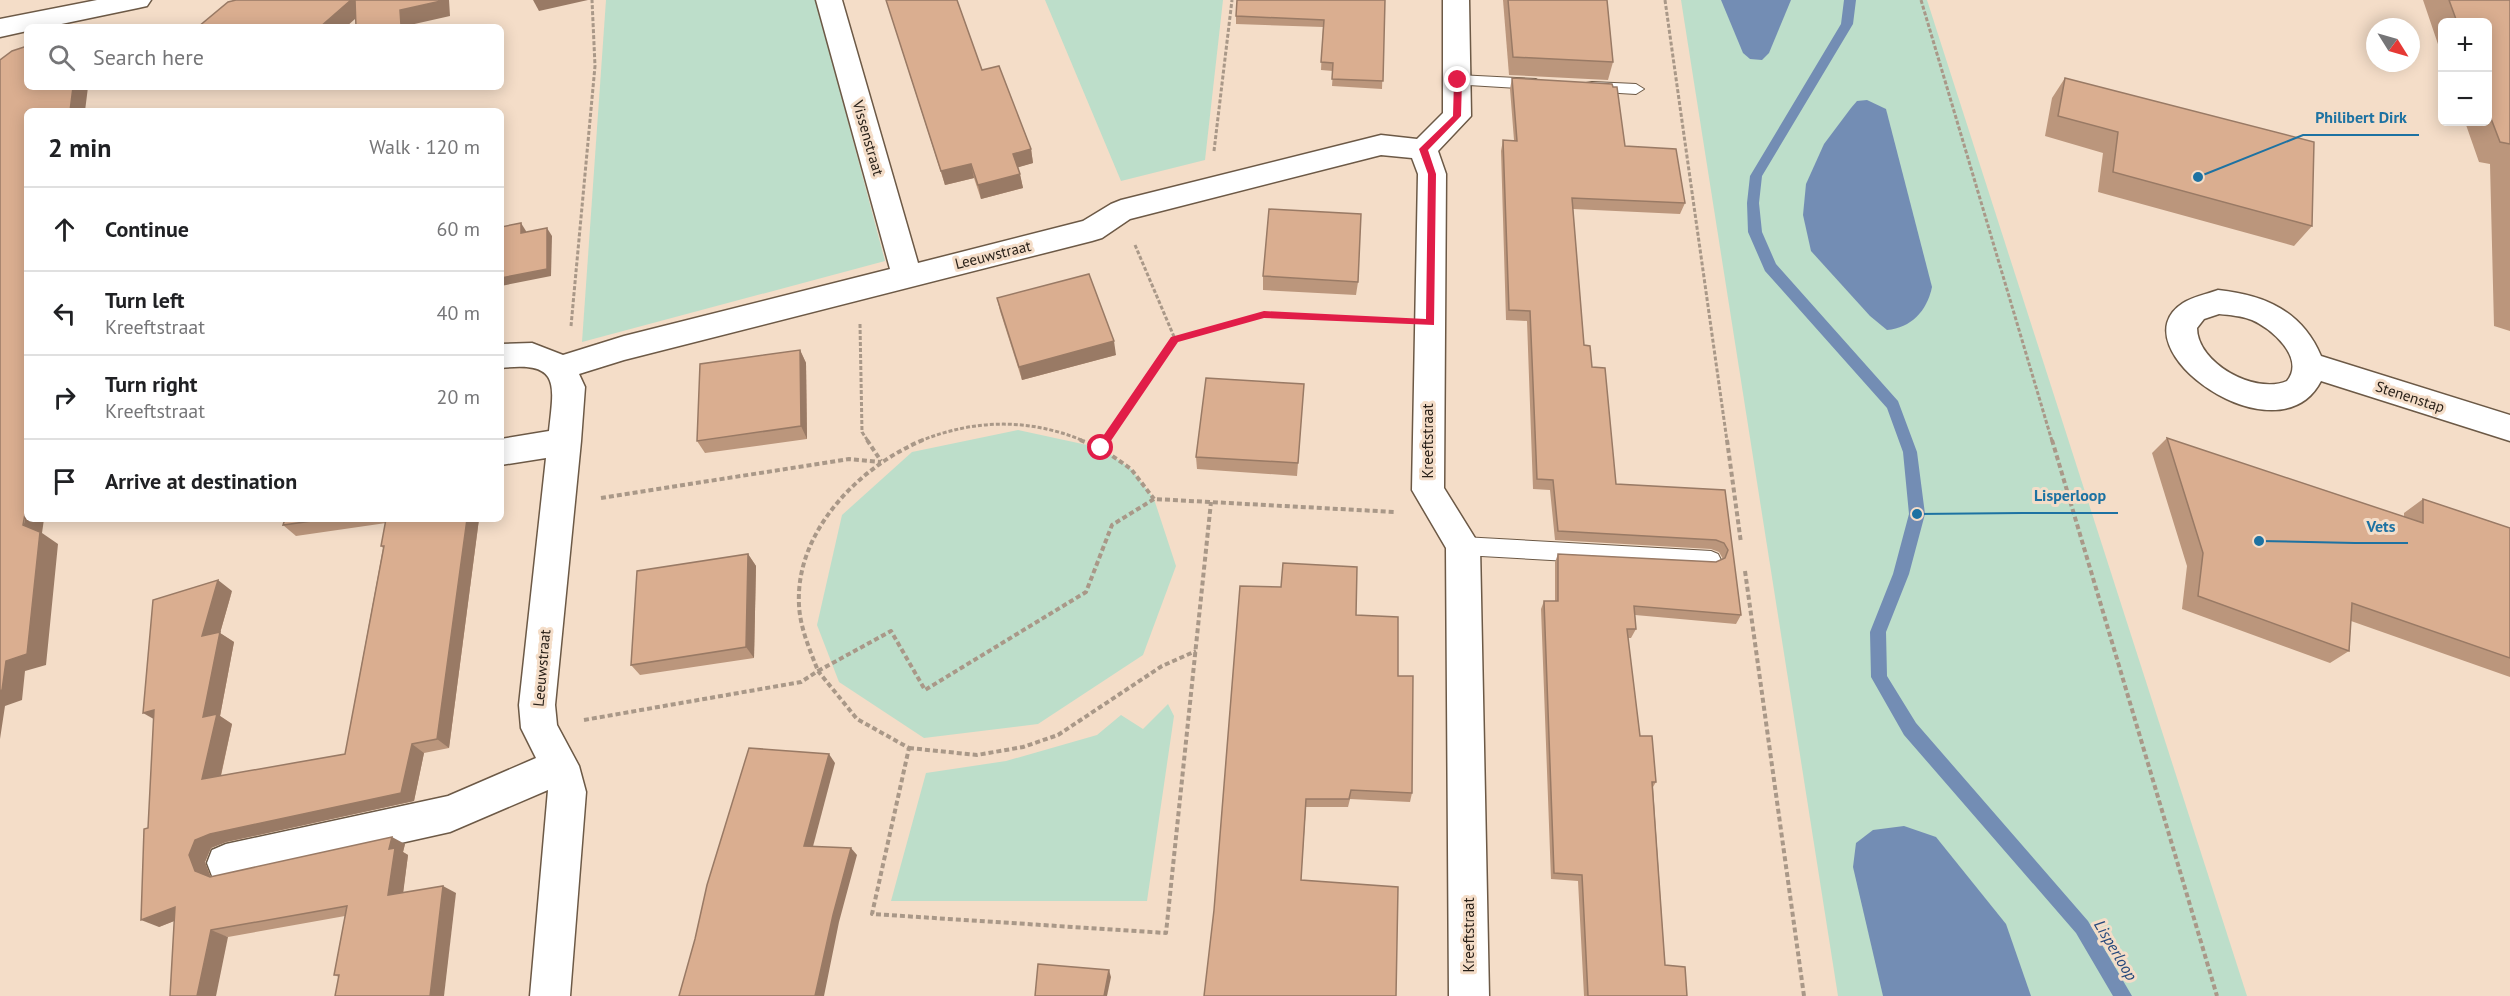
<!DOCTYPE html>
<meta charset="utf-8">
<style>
:root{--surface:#fff;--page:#f6f6f6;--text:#202124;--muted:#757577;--line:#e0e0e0}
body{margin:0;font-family:"PT Sans",sans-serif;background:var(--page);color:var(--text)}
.controls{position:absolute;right:18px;top:18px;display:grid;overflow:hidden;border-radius:9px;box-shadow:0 3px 15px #0003}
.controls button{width:54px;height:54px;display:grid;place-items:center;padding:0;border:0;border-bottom:2px solid var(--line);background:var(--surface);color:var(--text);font:30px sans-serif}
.compass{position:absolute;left:2366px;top:18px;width:54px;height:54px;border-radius:50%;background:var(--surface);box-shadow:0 3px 15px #0003;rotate:127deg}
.stop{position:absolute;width:18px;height:18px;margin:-14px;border:4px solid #e11d48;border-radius:50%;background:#fff}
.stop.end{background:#e11d48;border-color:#fff;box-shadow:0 2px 6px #0008}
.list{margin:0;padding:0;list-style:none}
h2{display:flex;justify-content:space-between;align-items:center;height:78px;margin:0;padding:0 24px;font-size:26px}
h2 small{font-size:20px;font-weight:400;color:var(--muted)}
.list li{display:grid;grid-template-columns:39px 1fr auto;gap:18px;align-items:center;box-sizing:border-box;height:84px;padding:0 24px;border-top:2px solid var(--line)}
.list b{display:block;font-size:22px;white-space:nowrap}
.list p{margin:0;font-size:20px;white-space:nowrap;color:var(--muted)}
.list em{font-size:20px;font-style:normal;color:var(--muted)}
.icon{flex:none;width:33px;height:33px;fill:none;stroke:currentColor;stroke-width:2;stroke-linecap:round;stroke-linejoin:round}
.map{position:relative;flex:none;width:2510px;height:996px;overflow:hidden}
.search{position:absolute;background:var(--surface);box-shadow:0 3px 15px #0003;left:24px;top:24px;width:480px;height:66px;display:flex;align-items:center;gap:15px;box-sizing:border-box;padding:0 21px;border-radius:9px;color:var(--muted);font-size:22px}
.panel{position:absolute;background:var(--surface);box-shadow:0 3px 15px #0003;left:24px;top:108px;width:480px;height:414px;border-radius:9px}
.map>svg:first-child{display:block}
</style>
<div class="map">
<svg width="2510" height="996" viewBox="0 0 2510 996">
<rect width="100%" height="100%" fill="#f4ddc8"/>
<g fill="#bddeca">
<path d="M 606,0 L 816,0 L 885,261 L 582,342 Z"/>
<path d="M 1045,0 L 1223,0 L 1205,160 L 1121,181 Z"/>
<path d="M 1681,0 L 1927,0 L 2247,996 L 1838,996 Z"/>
<path d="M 1018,430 L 1101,448 L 1131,469 L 1154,499 L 1176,566 L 1143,655 L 1038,724 L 924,738 L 839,682 L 817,625 L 842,515 L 912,452 Z"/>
<path d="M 1168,704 L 1174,716 L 1147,901 L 891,901 L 926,773 L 1006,761 L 1097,735 L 1121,715 L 1143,729 Z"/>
</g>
<g fill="#738db4">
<path d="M 1721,0 L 1791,0 L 1769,53 L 1762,60 L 1750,59 L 1743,53 Z"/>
<path d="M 1867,100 L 1886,109 L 1932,287 C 1927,311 1911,328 1887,330 L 1870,316 L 1811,251 L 1803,215 L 1806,184 L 1824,144 L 1851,108 L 1857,101 Z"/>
<path d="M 1904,826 L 1936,837 L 2006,924 L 2031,996 L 1883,996 L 1853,867 L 1856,843 L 1873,830 Z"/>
</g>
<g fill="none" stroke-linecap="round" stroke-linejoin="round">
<path fill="#738db4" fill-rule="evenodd" d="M 1844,0 L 1856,0 L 1853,24 L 1762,176 L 1759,203 L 1762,232 L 1776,264 L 1898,401 L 1917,452 L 1925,514 L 1909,574 L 1886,632 L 1887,676 L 1916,723 L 2088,921 L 2132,996 L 2113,996 L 2076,933 L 1904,735 L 1871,677 L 1870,632 L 1893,574 L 1909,514 L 1903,452 L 1887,408 L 1765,271 L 1748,232 L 1747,203 L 1750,176 L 1841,24 Z"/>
<defs>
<g id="service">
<path d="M 1458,75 L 1536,79 L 1544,84 L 1536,89 L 1452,84 L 1450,80 L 1452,76 Z"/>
<path d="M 1592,82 L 1636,84 L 1644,89 L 1636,94 L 1586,91 L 1584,87 L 1586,83 Z"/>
<path d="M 1463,537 L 1711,551 L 1718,554 L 1721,560 L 1718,566 L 1711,569 L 1463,555 L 1456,552 L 1453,546 L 1456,540 Z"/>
</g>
<g id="minor">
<path d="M 97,0 L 151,0 L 147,6 L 138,8 L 47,27 L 27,27 L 27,31 L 0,37 L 0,19 Z"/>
<path d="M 816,0 L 842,0 L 918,263 L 1083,221 L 1111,204 L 1121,200 L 1381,135 L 1417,139 L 1443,113 L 1443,0 L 1469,0 L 1471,116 L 1438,151 L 1446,174 L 1444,488 L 1480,546 L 1489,996 L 1449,996 L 1446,548 L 1412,490 L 1418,174 L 1412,158 L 1381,155 L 1130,219 L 1102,238 L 1092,241 L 624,360 L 579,374 L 585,387 L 581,441 L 555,705 L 557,725 L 579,766 L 586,792 L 570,996 L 530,996 L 548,790 L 450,832 L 226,882 L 212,876 L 207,863 L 212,850 L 226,844 L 448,796 L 536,758 L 521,728 L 519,705 L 546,458 L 501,465 L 501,439 L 549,431 C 554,384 561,361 501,368 L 501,344 L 532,343 L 563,355 L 624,336 L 890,269 Z"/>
<path d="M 2218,290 C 2265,295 2302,311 2321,356 L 2510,415 L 2510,441 L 2321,381 C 2278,464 2114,347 2183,303 C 2192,297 2207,294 2218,290 ZM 2219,314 C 2230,315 2242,316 2252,320 C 2271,328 2306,358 2287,381 C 2255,395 2197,363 2197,328 L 2204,319 Z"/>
</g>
</defs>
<use href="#service" stroke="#6c5946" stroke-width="2"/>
<use href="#minor" stroke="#6c5946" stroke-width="3"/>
<g stroke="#a99888" stroke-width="3" stroke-dasharray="4 2" stroke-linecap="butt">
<path d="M 1665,0 L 1727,441"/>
<path d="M 1921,0 L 2052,441"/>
<path d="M 1214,151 L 1232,0"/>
<path d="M 1135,245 L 1175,339"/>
<path d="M 860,324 L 862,432 L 868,441"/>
<path d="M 571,326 L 595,66 L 592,0"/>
<path d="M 920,441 C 975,419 1029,418 1084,441"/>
<path d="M 1106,441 L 1175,339 L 1264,315 L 1390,321"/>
</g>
<g stroke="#a99888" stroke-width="4" stroke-dasharray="5 3" stroke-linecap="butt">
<path d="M 867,440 L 881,461"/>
<path d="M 923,440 C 860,466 795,531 799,605 C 800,628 810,650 818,671 L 891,631 L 925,690 L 1086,592 L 1112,525 L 1154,499 L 1395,512"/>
<path d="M 1080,440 L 1101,448"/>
<path d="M 1107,440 L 1101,448 L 1131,469 L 1154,499"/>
<path d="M 1727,440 L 1741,543"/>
<path d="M 2052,440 L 2217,996"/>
<path d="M 601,498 L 849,459 L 881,462"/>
<path d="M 1745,571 L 1804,996"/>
<path d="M 584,720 L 801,682 L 818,671 L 857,719 L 909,748 L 872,914 L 1166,933 L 1211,502"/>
<path d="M 909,748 L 977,755 L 1023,747 L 1058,735 L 1162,666 L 1196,651"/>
</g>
<use href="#service" fill="#fff" fill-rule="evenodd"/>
<use href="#minor" fill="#fff" fill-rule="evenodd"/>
</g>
<g fill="#bb967c">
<path d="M 886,0 L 957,0 L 982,70 L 1031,149 L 1033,163 L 1018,167 L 1023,188 L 981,199 L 974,178 L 945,185 Z"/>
<path d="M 1385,0 L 1382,89 L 1332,86 L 1333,71 L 1321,70 L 1323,27 L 1236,24 L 1236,16 Z"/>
<path d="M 1503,0 L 1607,0 L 1613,62 L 1608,80 L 1509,75 Z"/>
<path d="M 2423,0 L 2510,0 L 2510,331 L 2494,326 L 2490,164 L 2479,162 L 2465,122 L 2487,122 L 2487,22 L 2442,22 L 2442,56 Z"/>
<path d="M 1512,78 L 1625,146 L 1685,203 L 1680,214 L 1573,209 L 1584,345 L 1592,367 L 1616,484 L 1725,490 L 1741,615 L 1736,624 L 1635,615 L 1636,629 L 1631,638 L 1628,638 L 1640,736 L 1656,782 L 1653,787 L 1665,965 L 1687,996 L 1584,996 L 1578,881 L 1551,879 L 1541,609 L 1544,601 L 1555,601 L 1555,562 L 1558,554 L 1716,562 L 1723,559 L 1719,552 L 1711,549 L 1555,540 L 1550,490 L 1533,489 L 1527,321 L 1506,320 L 1501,151 L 1503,140 L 1514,140 L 1510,89 Z"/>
<path d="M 2065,78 L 2312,226 L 2294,246 L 2098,192 L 2103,153 L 2045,136 L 2052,98 Z"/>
<path d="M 1263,276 L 1358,282 L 1356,295 L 1263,290 Z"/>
<path d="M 997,298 L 1116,355 L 1022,380 L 1000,311 Z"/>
<path d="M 800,350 L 806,363 L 807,439 L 705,453 L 697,441 Z"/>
<path d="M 1304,384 L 1297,476 L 1197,469 L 1196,457 Z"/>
<path d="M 2167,438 L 2404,517 L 2404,513 L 2423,499 L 2510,528 L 2510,677 L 2351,621 L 2349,651 L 2330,663 L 2182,609 L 2187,566 L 2152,453 Z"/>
<path d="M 285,519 L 479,519 L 449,748 L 424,753 L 414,801 L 226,842 L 211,848 L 205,862 L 211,877 L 405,844 L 403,852 L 408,855 L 403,892 L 456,893 L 339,977 L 334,975 L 345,916 L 228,937 L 174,921 L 159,927 L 148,828 L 232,591 L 220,633 L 234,642 L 220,716 L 232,724 L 221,776 L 345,754 L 383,548 L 381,546 L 386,523 L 296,536 L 283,525 Z"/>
<path d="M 748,554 L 756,566 L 754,658 L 640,675 L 631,665 Z"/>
<path d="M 1356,615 L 1398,676 L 1412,793 L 1410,802 L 1350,799 L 1348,807 L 1306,807 L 1301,880 L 1204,996 Z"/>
</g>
<g fill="#997a65">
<path d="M 351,0 L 357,0 L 364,11 L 346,27 L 320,27 Z"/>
<path d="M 441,0 L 449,0 L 450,16 L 410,25 L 410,27 L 390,27 L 400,10 Z"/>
<path d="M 533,0 L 588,0 L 539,11 Z"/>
<path d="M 73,87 L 88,87 L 85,111 L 70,111 Z"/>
<path d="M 1031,149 L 1033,163 L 1016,168 L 1013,154 Z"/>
<path d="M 971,164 L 974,178 L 945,185 L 941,171 Z"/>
<path d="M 1020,174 L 1023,188 L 981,199 L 978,185 Z"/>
<path d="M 521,223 L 526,231 L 526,240 L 521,233 Z"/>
<path d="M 547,228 L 552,236 L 551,276 L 501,286 L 501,278 Z"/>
<path d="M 1114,341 L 1116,355 L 1022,380 L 1019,367 Z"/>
<path d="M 800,350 L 806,363 L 807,439 L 801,426 Z"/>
<path d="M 27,503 L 27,519 L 44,519 L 42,533 L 58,544 L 46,665 L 25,671 L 22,700 L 5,706 L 0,739 L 0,691 Z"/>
<path d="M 467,519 L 479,519 L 449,748 L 437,739 Z"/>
<path d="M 748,554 L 756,566 L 754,658 L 746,647 Z"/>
<path d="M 218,580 L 232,591 L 220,633 L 234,642 L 220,716 L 232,724 L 218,788 L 202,779 L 202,636 Z"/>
<path d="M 154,710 L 159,722 L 143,713 Z"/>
<path d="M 412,744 L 424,753 L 414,801 L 226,842 L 211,848 L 205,862 L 211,878 L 195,871 L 189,855 L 195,840 Z"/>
<path d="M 829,754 L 835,763 L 811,854 L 804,846 Z"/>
<path d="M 392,837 L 405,844 L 403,852 L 408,855 L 402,902 L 388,895 L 389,849 Z"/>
<path d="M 851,848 L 857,855 L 839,922 L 824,996 L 815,996 L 833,915 Z"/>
<path d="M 443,886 L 456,893 L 444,996 L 430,996 Z"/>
<path d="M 175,907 L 192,914 L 159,927 L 141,920 Z"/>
<path d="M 211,930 L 228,937 L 216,996 L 197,996 Z"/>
<path d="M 1109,970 L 1111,977 L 1107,996 L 1104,996 Z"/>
</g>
<g fill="#daae90" stroke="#997a65" stroke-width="1.5">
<path d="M 236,0 L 351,0 L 320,27 L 198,27 L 228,2 Z"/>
<path d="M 355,0 L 441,0 L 441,1 L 400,10 L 401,25 L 390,27 L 356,27 Z"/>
<path d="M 886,0 L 957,0 L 982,70 L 999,66 L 1031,149 L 1013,154 L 1020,174 L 978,185 L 971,164 L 941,171 Z"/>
<path d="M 1237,0 L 1385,0 L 1383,81 L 1332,79 L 1333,63 L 1321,62 L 1324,20 L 1236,16 Z"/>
<path d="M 1508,0 L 1607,0 L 1613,62 L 1513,57 Z"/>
<path d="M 2449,0 L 2510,0 L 2510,144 L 2500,142 L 2487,108 L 2487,22 L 2457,22 Z"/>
<path d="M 27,46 L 27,87 L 73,87 L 70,111 L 27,111 L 27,503 L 23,525 L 40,532 L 27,654 L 6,661 L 2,690 L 0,691 L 0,60 L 12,51 Z"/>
<path d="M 1512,78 L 1612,84 L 1613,87 L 1617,87 L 1625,146 L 1676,149 L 1685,203 L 1572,198 L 1584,345 L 1590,346 L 1592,367 L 1605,368 L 1616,484 L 1725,490 L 1741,615 L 1634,606 L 1636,629 L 1627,629 L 1640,736 L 1652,736 L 1656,782 L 1652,782 L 1665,965 L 1685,967 L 1687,996 L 1588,996 L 1582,875 L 1554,873 L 1544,601 L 1558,601 L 1558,554 L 1716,562 L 1725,558 L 1728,550 L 1724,543 L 1716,540 L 1558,531 L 1553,480 L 1537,479 L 1530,311 L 1509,310 L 1503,140 L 1517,141 Z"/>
<path d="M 2065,78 L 2314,142 L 2312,226 L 2113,172 L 2118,132 L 2058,116 Z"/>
<path d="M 1269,209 L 1361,214 L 1358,282 L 1263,276 Z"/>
<path d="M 521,223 L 521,233 L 547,228 L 547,269 L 501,278 L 501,227 Z"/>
<path d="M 1089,274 L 1114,341 L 1019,367 L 997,298 Z"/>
<path d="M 800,350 L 801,426 L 697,441 L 700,364 Z"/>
<path d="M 1206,378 L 1304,384 L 1298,463 L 1196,457 Z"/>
<path d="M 2167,438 L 2423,523 L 2423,499 L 2510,528 L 2510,658 L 2352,603 L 2349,651 L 2198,596 L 2203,553 Z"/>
<path d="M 285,519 L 326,519 L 283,525 Z"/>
<path d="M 386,519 L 467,519 L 437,739 L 412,744 L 401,793 L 210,834 L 195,840 L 189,855 L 195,871 L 210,877 L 392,837 L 389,849 L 395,848 L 388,895 L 443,886 L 430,996 L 335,996 L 339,975 L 334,975 L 347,906 L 211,930 L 197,996 L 170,996 L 175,907 L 141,920 L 144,829 L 148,828 L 154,710 L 143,713 L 153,600 L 218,580 L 202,636 L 220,632 L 203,717 L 217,714 L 202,779 L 345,754 L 384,546 L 381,546 Z"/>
<path d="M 748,554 L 746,647 L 631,665 L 637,571 Z"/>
<path d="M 1283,563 L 1357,567 L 1356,615 L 1398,617 L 1398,676 L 1413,676 L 1412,793 L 1351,790 L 1349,799 L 1306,799 L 1301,880 L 1398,887 L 1396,996 L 1204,996 L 1214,910 L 1240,586 L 1281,587 Z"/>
<path d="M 749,748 L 829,754 L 804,846 L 851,848 L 833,915 L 815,996 L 679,996 L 695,939 L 707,885 Z"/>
<path d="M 1038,964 L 1109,970 L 1104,996 L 1035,996 Z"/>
</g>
<path fill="#e11d48" d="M 1458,77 L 1462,80 L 1461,116 L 1428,150 L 1436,174 L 1434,325 L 1264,318 L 1178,342 L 1104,451 L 1097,451 L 1097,445 L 1171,337 L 1264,311 L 1426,319 L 1428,174 L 1419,149 L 1453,116 L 1454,80 Z"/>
<g text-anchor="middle" stroke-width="6" stroke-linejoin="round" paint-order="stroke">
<g font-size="15" fill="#292119" stroke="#f4ddc8">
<text transform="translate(868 138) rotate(74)" y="5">Vissenstraat</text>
<text transform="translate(993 255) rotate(-14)" y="5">Leeuwstraat</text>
<text transform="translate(2410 397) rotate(18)" y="5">Stenenstap</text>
<text transform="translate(1428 441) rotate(-90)" y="5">Kreeftstraat</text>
<text transform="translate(542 668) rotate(-85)" y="5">Leeuwstraat</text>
<text transform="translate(1469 935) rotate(-90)" y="5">Kreeftstraat</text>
</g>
<g font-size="16" font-style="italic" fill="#25487b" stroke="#f4ddc8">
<text transform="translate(2116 950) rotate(59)" y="6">Lisperloop</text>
</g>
</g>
<path fill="none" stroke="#1d72a2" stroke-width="2" d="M2198 177L2303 135H2419M1917 514L2022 513H2118M2259 541L2355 543H2408"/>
<g fill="#1d72a2" stroke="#f4ddc8" stroke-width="2">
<circle cx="2198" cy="177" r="6"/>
<circle cx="1917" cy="514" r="6"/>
<circle cx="2259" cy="541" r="6"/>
</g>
<g font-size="16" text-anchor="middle" font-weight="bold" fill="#1d72a2" stroke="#f4ddc8" stroke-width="6" stroke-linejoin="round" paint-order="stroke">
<text x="2361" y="123">Philibert Dirk</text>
<text x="2070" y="501">Lisperloop</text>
<text x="2381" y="532">Vets</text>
</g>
</svg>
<div class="controls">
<button>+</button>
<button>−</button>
</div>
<svg class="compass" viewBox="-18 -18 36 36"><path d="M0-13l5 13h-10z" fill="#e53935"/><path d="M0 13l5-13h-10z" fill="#757577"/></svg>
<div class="stop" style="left:1101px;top:448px"></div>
<div class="stop end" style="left:1458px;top:80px"></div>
<div class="search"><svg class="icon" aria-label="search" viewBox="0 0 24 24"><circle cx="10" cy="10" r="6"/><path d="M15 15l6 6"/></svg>Search here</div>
<section class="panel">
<h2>2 min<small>Walk · 120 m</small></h2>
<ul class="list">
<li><svg class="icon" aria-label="ahead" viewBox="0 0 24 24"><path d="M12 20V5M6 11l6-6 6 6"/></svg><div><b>Continue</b></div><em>60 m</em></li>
<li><svg class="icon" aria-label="left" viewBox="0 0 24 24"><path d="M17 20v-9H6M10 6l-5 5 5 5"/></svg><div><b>Turn left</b><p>Kreeftstraat</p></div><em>40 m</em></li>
<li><svg class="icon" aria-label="right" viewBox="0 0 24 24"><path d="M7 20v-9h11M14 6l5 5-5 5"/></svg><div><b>Turn right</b><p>Kreeftstraat</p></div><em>20 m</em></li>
<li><svg class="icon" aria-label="arrive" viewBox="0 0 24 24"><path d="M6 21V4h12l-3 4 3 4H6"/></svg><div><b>Arrive at destination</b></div></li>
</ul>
</section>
</div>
